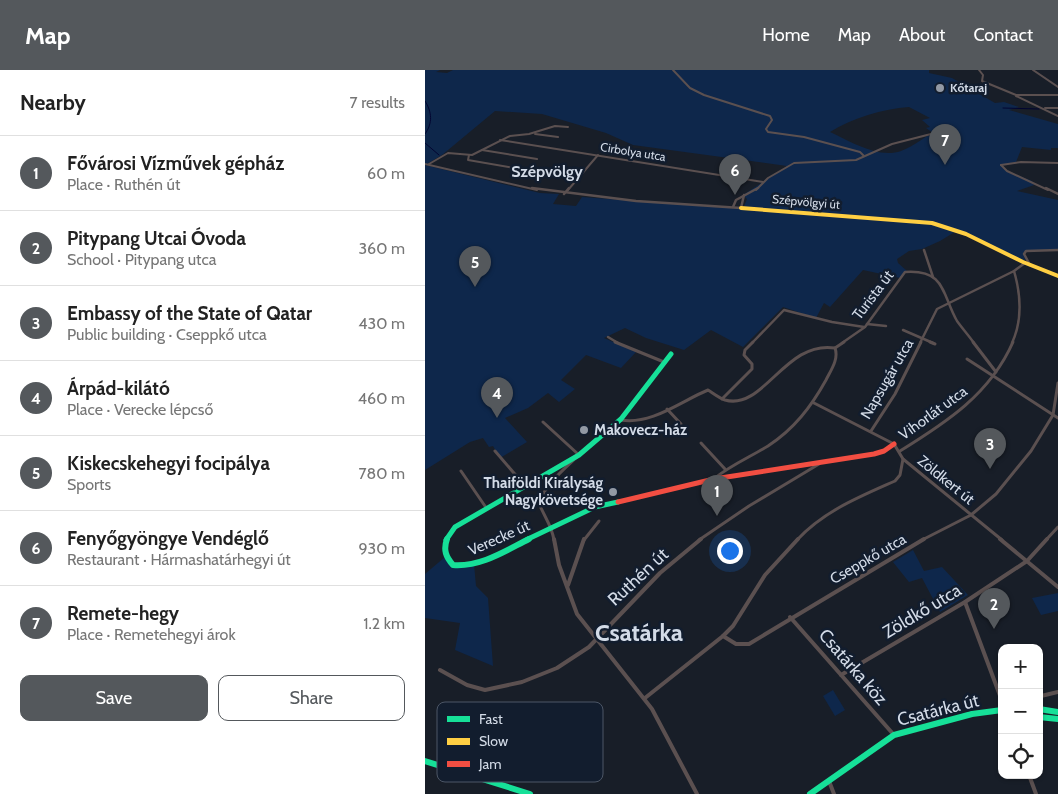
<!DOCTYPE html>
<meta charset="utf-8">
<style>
:root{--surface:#fff;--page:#f6f6f6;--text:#222;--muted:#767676;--line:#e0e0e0;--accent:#54585c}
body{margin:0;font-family:Cabin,sans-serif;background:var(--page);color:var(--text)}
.controls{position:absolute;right:15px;bottom:15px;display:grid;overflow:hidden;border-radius:10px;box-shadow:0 1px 4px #0004}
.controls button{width:45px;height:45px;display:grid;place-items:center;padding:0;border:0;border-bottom:1px solid var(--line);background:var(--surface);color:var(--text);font:25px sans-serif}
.you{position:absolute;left:304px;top:480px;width:18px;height:18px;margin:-12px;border:4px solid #fff;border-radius:50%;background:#1a73e8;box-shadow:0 0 0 8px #1a73e833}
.badge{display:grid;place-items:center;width:32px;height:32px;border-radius:50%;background:var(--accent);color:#fff;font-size:16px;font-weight:700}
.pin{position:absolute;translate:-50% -41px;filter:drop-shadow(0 1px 2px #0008)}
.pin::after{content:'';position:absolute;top:26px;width:18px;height:15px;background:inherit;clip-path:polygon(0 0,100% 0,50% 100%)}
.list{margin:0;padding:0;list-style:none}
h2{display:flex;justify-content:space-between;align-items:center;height:65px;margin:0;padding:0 20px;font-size:21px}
h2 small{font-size:16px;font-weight:400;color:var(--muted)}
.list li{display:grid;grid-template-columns:32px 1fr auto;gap:15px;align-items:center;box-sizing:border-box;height:75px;padding:0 20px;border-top:1px solid var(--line)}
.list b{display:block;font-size:19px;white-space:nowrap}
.list p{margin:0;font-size:16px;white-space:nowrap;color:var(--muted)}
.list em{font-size:16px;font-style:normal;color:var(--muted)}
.actions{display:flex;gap:10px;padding:15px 20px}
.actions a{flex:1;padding:11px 0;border:1px solid var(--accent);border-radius:10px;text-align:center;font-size:18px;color:var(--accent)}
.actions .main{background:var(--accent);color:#fff}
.icon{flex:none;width:28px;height:28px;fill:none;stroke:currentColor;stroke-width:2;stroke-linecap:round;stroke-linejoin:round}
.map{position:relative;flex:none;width:633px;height:724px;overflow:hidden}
header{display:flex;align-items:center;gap:30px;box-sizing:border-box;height:70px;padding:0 25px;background:var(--accent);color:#fff}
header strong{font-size:24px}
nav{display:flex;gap:28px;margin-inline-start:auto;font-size:18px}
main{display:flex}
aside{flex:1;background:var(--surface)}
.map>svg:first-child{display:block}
</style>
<header>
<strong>Map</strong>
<nav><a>Home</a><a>Map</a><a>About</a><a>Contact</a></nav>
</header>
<main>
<aside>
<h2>Nearby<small>7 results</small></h2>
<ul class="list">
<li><span class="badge">1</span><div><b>Fővárosi Vízművek gépház</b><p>Place · Ruthén út</p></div><em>60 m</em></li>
<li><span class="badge">2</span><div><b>Pitypang Utcai Óvoda</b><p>School · Pitypang utca</p></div><em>360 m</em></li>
<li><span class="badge">3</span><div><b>Embassy of the State of Qatar</b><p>Public building · Cseppkő utca</p></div><em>430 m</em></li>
<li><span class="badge">4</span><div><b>Árpád-kilátó</b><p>Place · Verecke lépcső</p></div><em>460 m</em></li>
<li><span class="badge">5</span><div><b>Kiskecskehegyi focipálya</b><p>Sports</p></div><em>780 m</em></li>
<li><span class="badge">6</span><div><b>Fenyőgyöngye Vendéglő</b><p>Restaurant · Hármashatárhegyi út</p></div><em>930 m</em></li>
<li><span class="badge">7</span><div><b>Remete-hegy</b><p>Place · Remetehegyi árok</p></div><em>1.2 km</em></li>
</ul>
<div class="actions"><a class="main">Save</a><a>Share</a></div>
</aside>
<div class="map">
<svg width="633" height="724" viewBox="0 0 633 724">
<rect width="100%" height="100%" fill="#181e28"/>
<g fill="#0e274b" fill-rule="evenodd">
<path d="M 0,0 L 15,0 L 11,2 L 22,3 L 28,0 L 504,0 L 504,3 L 527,8 L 570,33 L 579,32 L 594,37 L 584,40 L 633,54 L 633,78 L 626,78 L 626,80 L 597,77 L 591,92 L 576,95 L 582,101 L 607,111 L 609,115 L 592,121 L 633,130 L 633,180 L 602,181 L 598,183 L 601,193 L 533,160 L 515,171 L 497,179 L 484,181 L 472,189 L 473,193 L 482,201 L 475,208 L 438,200 L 405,237 L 399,233 L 391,248 L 358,237 L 318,277 L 286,260 L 259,280 L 221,268 L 200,258 L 179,268 L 211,282 L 196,298 L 161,285 L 136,310 L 150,319 L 134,332 L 123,323 L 103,338 L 80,348 L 102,372 L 75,388 L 68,376 L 64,377 L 58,368 L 45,372 L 0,400 ZM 484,37 L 505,48 L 497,50 L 505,57 L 501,58 L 508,63 C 499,67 489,76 476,81 C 453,89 425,71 405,62 C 427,48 458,39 484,37 ZM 70,41 L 117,44 L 181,63 L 208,75 L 362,96 L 318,125 L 322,129 L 318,139 L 157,127 L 151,136 L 128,134 L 134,124 L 115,123 L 0,95 L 17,85 Z"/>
<path d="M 488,480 L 499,501 L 517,497 L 543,525 L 515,542 L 497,508 L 484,512 L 468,492 Z"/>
<path d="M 20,487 L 26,494 L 49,494 L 51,516 L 63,528 L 68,596 L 30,580 L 35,553 L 0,548 L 0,504 Z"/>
<path d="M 633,523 L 633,541 L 616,545 L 607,528 Z"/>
<path d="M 408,620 L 420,640 L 410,646 L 398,626 Z"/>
</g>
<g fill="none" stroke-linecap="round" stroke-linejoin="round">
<g stroke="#020531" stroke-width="1">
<path d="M 0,31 C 7,42 8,53 0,64"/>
<path d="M 578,38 L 614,39"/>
<path d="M 0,73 L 14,85"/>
</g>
<g stroke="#5b5050" stroke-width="2">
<path d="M 248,0 L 265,18 L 279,25 L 345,46 L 347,50 L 341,59 L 343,62 L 379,67 L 435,82 L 439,86"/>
<path d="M 554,0 L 558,5 L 557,11 L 591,25 L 633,25"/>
<path d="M 608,0 L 633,17"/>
<path d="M 591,26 L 633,46"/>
<path d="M 620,38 L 633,38"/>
<path d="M 110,64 L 133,67"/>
<path d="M 75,70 L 338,112"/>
<path d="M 57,80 L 112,89"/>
<path d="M 44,85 L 43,90 L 101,100"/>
<path d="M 0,94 L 112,120"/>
<path d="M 4,94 L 23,83 L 47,85 L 85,66 L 104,64 L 130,56 L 143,57"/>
<path d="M 576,95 L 582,101 L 623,120"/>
<path d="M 576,95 L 596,92 L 633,93"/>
<path d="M 143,120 L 173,85"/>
<path d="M 331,120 L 343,108 L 369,93 L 431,90 L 467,74 L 506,64"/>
</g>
<g stroke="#5b5050" stroke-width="2.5">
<path d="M 107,118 L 211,131 L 316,138 L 319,125"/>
<path d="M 621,118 L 633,124"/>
<path d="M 139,124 L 144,118"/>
<path d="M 308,137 L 311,130 L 333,118"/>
<path d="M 499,180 L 508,207"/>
<path d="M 605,195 L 599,184 L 601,181 L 633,180"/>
<path d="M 442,254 L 461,256"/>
<path d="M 478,260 L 508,273"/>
<path d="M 183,267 L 193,273"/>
<path d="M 327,273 L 359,240 L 407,252 L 439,257"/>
<path d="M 417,273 L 440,257 L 480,202 C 521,199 517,225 532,251 C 537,258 544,266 549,273"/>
<path d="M 495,273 L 512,239 L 589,201"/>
<path d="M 587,273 C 598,249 596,225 589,201 L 600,193"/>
</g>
<g stroke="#5b5050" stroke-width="3">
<path d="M 190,272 L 239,292"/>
<path d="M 505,272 L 510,274"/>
<path d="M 548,272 L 571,302"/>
<path d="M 410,278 L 419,272"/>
<path d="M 542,289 L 633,348"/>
<path d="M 297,329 L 327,299 L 327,294 L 319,285 L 320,280 L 328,272"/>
<path d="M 389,333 L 469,374 L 478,389 L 577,470"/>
<path d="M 242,339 L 256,354"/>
<path d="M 196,350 C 227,355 256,331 283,320 C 288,323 294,328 300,330 C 339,341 360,270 410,278 C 414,289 406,300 401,310 C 386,337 369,359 343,376 C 325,387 306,395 290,408"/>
<path d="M 118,352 L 154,385 C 144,395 110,422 116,438 C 121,449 127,457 129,470"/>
<path d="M 446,361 L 470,324 L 496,272"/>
<path d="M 276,373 L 300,399"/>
<path d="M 70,381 L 100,416"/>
<path d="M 475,381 C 522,352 565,324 588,272"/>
<path d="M 36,401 L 62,439"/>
<path d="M 159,470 L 174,451"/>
<path d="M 274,470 L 324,436 L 394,394"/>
<path d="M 372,470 C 399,441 434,427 470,411 L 475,405 L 478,389"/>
<path d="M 497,470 L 546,445 L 571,424 L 606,381 L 628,345 L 633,313"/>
<path d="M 621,470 L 633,457"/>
</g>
<g stroke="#5b5050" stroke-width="4">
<path d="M 129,469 L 134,495 L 152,544 L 227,639 L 272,724"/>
<path d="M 575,469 L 633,517"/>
<path d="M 143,515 L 159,469"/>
<path d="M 540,532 L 577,631"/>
<path d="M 365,547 L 469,665"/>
<path d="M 298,566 L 308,556 L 340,505 L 373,469"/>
<path d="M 15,600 L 42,615 L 60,620 L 97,612 L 132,598 L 164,577 L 235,503 L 276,469"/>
<path d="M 416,605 L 540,532 L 602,491 L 622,469"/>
<path d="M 616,626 L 633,622"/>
<path d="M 220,628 L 298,566 L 311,574 L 324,574 L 499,469"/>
<path d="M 604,705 L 611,724"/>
<path d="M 404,711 L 409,724"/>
</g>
<g stroke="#16e098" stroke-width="5">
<path d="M 21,470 L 30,457 L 154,385 L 196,349 L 246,284"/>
<path d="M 101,470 L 170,437 L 193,432"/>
</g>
<g stroke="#16e098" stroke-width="6">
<path d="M 22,469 C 18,480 21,487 28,495 C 56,497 80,481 104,469"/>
<path d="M 614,639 L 633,642"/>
<path d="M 614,647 L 633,649"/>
<path d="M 0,691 L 105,724"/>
<path d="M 385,724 L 469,665 L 547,644 L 577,640"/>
</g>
<path stroke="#ffcf43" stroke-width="4" d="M 316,138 L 507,153 L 541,164 L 598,192 L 633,206"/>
<path stroke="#f24e42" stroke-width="5" d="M 193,432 L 289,409 L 449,384 L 459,381 L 469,374"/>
</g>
<g fill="#9299a4" stroke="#121d2e" stroke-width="2">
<circle cx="515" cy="18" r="5"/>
<circle cx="159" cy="360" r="5"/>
<circle cx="188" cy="422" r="5"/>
</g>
<g text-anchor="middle" stroke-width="5" stroke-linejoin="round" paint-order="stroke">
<g font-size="12" font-weight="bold" fill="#d3dbe7" stroke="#121d2e" text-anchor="start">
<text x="525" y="22">Kőtaraj</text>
</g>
<g font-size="12" fill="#d3dbe7" stroke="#121d2e">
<text transform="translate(208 82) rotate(9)" y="4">Cirbolya utca</text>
<text transform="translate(381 132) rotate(5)" y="4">Szépvölgyi út</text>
</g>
<g font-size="15" fill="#d3dbe7" stroke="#121d2e">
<text transform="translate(448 225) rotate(-53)" y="5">Turista út</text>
<text transform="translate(462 309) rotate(-60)" y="5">Napsugár utca</text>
<text transform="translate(508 343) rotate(-36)" y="5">Vihorlát utca</text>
<text transform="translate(521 410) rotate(39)" y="5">Zöldkert út</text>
<text transform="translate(74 468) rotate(-24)" y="5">Verecke út</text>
<text transform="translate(443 489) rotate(-30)" y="5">Cseppkő utca</text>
</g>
<g font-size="15" font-weight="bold" fill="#d3dbe7" stroke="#121d2e" text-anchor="start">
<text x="169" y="365">Makovecz-ház</text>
<text x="178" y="418" text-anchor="end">Thaiföldi Királyság<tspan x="178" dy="17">Nagykövetsége</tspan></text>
</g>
<g font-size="16" font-weight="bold" fill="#d3dbe7" stroke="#121d2e">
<text x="122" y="107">Szépvölgy</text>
</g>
<g font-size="18" fill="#d3dbe7" stroke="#121d2e">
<text transform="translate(213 507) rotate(-43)" y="6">Ruthén út</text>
<text transform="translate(497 541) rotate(-31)" y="6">Zöldkő utca</text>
<text transform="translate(428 597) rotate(49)" y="6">Csatárka köz</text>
<text transform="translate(513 640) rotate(-14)" y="6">Csatárka út</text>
</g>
<g font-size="24" font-weight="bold" fill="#d3dbe7" stroke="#121d2e">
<text x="214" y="571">Csatárka</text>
</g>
</g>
<rect x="12" y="632" width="166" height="80" rx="8" fill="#121d2e" stroke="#4c5666" stroke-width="1"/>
<rect x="22" y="646" width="23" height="6" fill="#16e098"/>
<rect x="22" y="668" width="23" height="7" fill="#ffcf43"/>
<rect x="22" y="691" width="23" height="6" fill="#f24e42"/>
<g font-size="14" fill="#d3dbe7">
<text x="54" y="654">Fast</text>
<text x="54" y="676">Slow</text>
<text x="54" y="699">Jam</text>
</g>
</svg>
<div class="controls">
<button>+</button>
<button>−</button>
<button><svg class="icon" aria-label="locate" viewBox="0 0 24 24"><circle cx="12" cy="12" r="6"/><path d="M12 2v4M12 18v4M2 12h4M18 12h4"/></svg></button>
</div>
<div class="you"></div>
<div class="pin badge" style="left:292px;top:446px">1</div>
<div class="pin badge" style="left:569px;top:559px">2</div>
<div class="pin badge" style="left:565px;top:399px">3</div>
<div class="pin badge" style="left:72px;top:348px">4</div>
<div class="pin badge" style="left:50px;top:217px">5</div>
<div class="pin badge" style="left:310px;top:125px">6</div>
<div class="pin badge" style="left:520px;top:95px">7</div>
</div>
</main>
